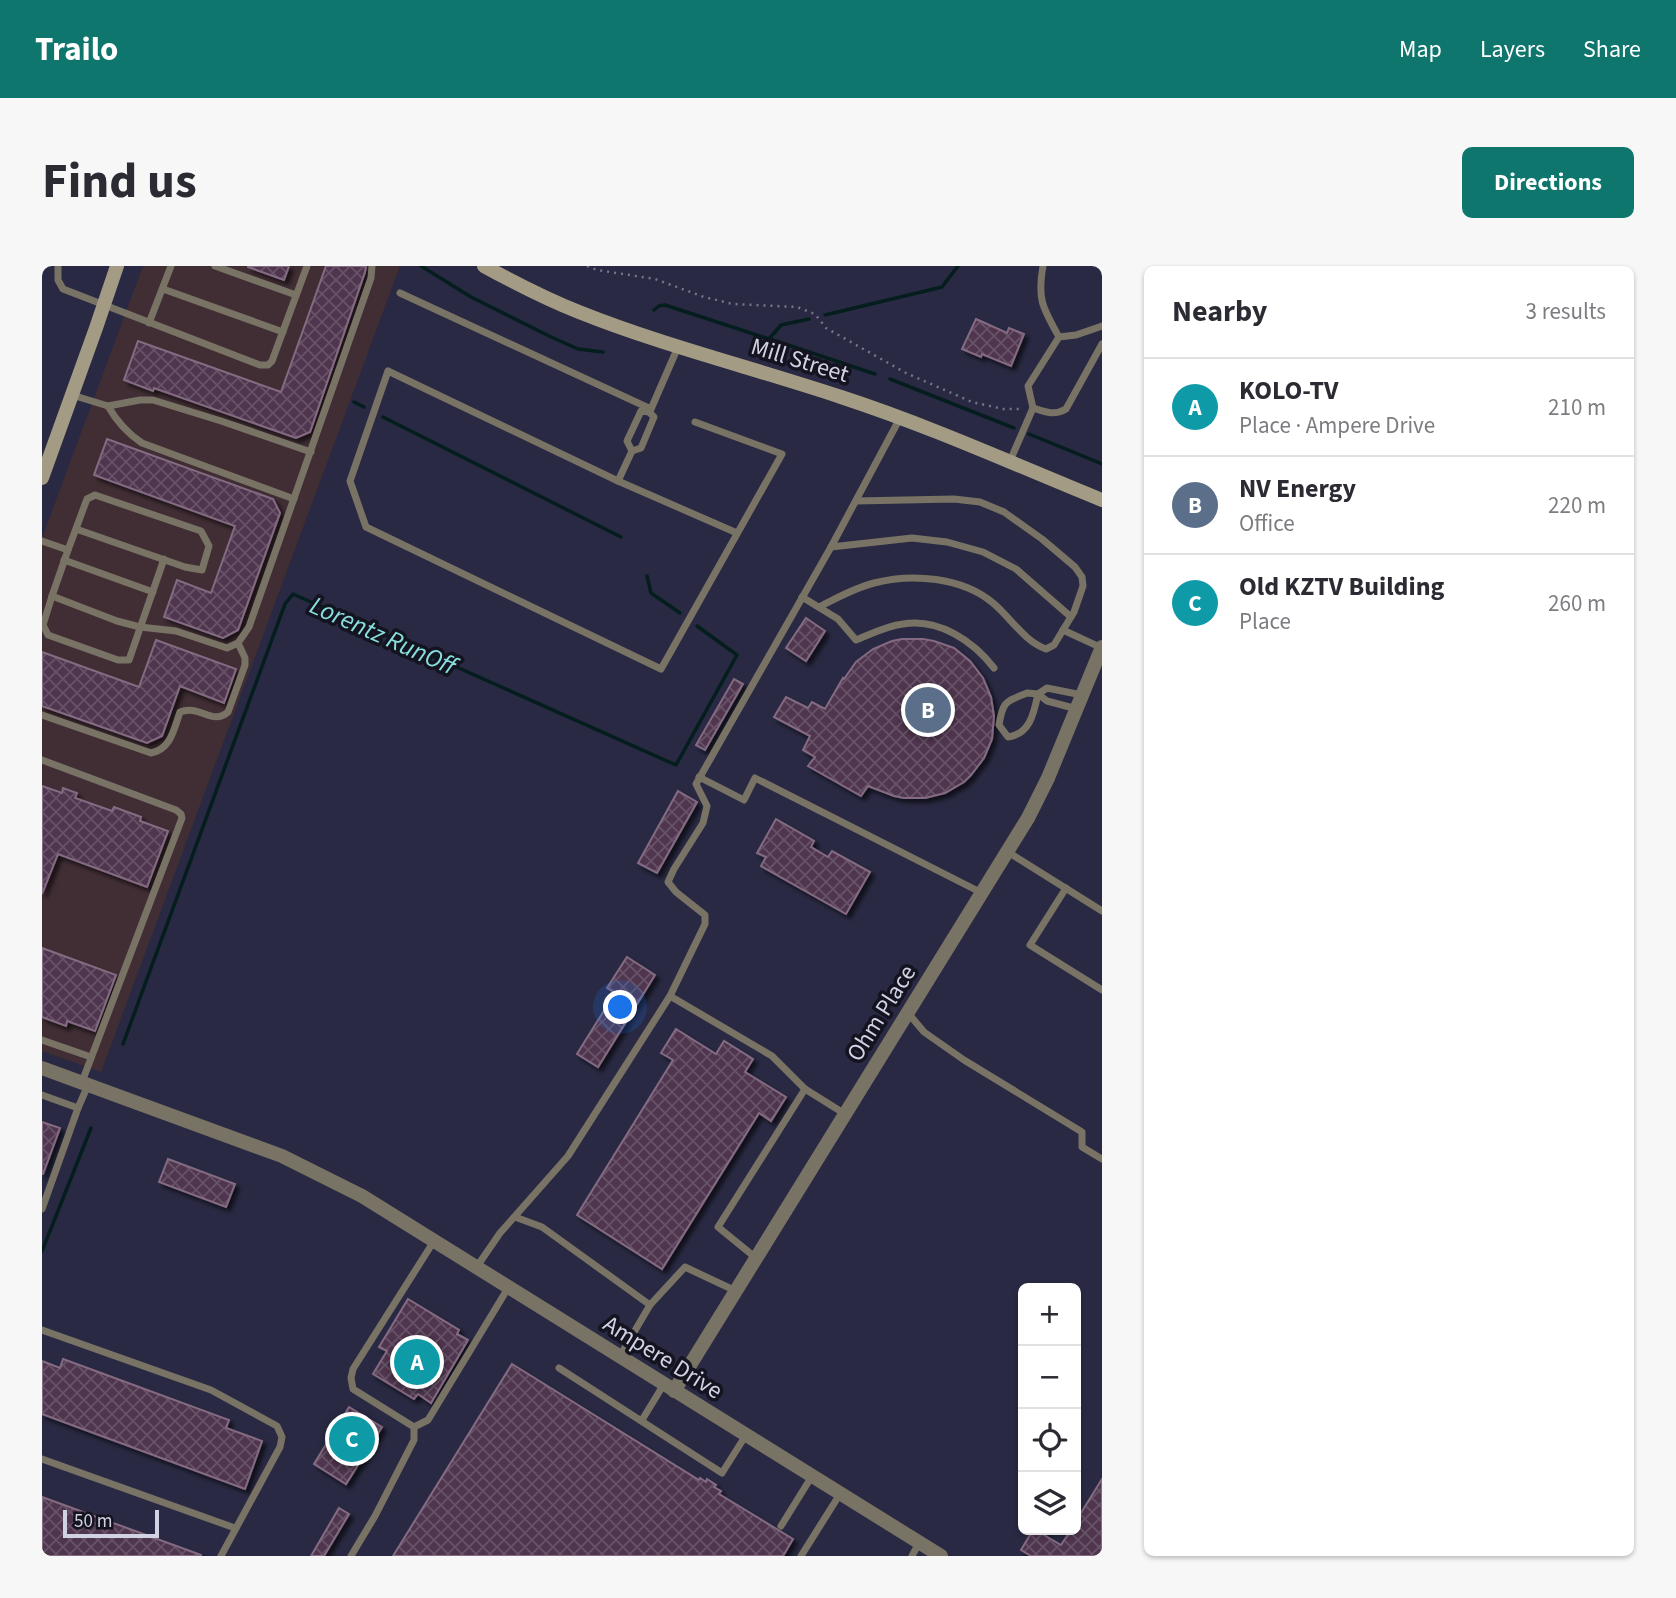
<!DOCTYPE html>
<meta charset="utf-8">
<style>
:root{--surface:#fff;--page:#f7f7f7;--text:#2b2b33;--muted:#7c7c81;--line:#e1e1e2;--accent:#0f766e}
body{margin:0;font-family:"Source Sans 3",sans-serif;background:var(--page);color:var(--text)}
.controls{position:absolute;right:21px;bottom:21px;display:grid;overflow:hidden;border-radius:10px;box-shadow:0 2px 5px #0004}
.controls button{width:63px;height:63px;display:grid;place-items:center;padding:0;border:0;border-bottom:2px solid var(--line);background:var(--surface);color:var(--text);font:35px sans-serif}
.scale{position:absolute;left:21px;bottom:18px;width:96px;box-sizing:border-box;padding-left:7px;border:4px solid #d1d2e3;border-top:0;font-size:19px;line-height:24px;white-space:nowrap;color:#d1d2e3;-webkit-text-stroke:5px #13141f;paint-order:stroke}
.you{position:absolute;left:579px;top:742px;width:24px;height:24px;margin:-18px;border:5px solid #fff;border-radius:50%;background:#1a73e8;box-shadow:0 0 0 10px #1a73e833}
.badge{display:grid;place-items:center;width:46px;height:46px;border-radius:50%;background:var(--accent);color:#fff;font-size:23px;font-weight:700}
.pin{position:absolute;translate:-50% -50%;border:4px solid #fff;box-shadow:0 2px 7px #0006}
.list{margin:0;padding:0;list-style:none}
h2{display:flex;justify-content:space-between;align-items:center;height:91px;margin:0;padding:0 28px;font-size:30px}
h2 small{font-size:23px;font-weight:400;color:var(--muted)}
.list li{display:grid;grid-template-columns:46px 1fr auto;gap:21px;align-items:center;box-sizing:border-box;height:98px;padding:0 28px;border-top:2px solid var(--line)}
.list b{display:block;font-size:26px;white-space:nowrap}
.list p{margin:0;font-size:23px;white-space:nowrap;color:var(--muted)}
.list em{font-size:23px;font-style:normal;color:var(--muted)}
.icon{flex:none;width:38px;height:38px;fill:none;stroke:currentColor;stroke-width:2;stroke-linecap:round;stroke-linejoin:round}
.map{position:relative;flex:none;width:1060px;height:1290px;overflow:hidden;border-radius:10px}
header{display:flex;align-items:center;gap:42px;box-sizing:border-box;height:98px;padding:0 35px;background:var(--accent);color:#fff}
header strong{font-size:33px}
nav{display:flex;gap:38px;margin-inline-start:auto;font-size:24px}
.intro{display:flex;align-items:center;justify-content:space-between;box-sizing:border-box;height:168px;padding:0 42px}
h1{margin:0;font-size:49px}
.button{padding:18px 32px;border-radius:10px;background:var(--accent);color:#fff;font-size:24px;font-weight:700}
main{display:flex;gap:42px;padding:0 42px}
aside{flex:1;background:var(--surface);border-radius:10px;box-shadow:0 2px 5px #0004}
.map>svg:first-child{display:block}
</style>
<header>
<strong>Trailo</strong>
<nav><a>Map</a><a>Layers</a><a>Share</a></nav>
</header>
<div class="intro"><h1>Find us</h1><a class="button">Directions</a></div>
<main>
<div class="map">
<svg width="1060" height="1290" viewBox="0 0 1060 1290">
<defs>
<pattern id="building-cross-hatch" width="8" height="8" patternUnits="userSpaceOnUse" patternTransform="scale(1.75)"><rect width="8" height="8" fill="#4f364e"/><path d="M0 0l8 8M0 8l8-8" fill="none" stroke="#675267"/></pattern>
<filter id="shadow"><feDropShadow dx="4" dy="4" stdDeviation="2" flood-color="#0009"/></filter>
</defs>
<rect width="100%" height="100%" fill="#292943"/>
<path fill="#412e34" d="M 101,0 L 358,0 L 59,806 L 0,785 L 0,272 Z"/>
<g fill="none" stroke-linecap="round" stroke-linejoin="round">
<g stroke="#041e1e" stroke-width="3.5">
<path d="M 379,0 L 429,31 L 507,70 L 536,83 L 561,86"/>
<path d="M 612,44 L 617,40 L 623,39 L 727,73 L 739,59 L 767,53"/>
<path d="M 783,49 L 900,21 L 916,0"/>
<path d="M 728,73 L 833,108"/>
<path d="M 848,113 L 972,162"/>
<path d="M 312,136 L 322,141"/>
<path d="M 341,151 L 579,271"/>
<path d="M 987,168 L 1060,198"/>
<path d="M 605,310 L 609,327 L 638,347"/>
<path d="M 81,778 L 243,338 L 251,328 L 634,499 L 695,389 L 655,360"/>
<path d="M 0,985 L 49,862"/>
</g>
</g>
<g fill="url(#building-cross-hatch)" stroke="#846b82" stroke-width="2" filter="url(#shadow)">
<path d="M 206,0 L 247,0 L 242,14 L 206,1 Z"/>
<path d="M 284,0 L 324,0 L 323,6 L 268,166 L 254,172 L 112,122 L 111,125 L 82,114 L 96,75 L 239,126 Z"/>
<path d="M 934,53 L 965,67 L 967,62 L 982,68 L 969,100 L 940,88 L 939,91 L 920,83 Z"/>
<path d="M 65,173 L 231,233 L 238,247 L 196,364 L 181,372 L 122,351 L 135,314 L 169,327 L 193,260 L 52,209 Z"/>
<path d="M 764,352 L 783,365 L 764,395 L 744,382 Z"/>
<path d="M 860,373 L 881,373 L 892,375 L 912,382 L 928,395 L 941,412 L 949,431 L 952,450 L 950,473 L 942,492 L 929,509 L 922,516 L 903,527 L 883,532 L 862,532 L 852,530 L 826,520 L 819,530 L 766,500 L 773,491 L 761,484 L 768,470 L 732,451 L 744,431 L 766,442 L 770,436 L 783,443 L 801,412 L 802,413 L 814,396 L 831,383 L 850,375 Z"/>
<path d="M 114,374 L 194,403 L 182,437 L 138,420 L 120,470 L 105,477 L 0,440 L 0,386 L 97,421 Z"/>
<path d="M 692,413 L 701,418 L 663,484 L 654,479 Z"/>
<path d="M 0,520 L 20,527 L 21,522 L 35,527 L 33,532 L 70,545 L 72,541 L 99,551 L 98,555 L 126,565 L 105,621 L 16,588 L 0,628 Z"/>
<path d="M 636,525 L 655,536 L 615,607 L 596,597 Z"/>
<path d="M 734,553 L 772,575 L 769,581 L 786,591 L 790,585 L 828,606 L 804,648 L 719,600 L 724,591 L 715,587 Z"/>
<path d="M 0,682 L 74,709 L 53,765 L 25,755 L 24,760 L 0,751 Z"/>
<path d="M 585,691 L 613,709 L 556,801 L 535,788 L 573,727 L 565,722 Z"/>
<path d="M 634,763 L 674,788 L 682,775 L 711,793 L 703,806 L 744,831 L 729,855 L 717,847 L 620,1003 L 535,949 L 631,794 L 619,787 Z"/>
<path d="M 0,856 L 18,862 L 1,908 L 0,908 Z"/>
<path d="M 126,893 L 193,918 L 184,941 L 117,916 Z"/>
<path d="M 366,1033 L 417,1064 L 415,1068 L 426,1074 L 389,1137 L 376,1128 L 372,1133 L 331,1108 L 345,1085 L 337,1081 Z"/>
<path d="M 21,1093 L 187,1154 L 184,1162 L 220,1175 L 203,1223 L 0,1148 L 0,1095 L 18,1102 Z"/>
<path d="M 470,1098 L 657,1214 L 658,1212 L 664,1216 L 665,1213 L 674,1219 L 672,1221 L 679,1225 L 677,1228 L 751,1273 L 741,1290 L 351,1290 Z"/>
<path d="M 307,1141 L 340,1161 L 304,1218 L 272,1198 Z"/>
<path d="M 1060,1213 L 1060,1290 L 989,1290 L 979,1284 L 991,1264 L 1005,1264 L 1002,1269 L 1019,1279 L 1029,1264 L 1034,1264 L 1034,1255 Z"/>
<path d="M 0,1231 L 159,1289 L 159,1290 L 0,1290 Z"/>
<path d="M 297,1242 L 307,1248 L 282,1290 L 269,1290 Z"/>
</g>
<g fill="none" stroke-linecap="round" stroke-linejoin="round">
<path stroke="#75768c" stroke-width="2.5" stroke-dasharray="2 5" stroke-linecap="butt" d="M 545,0 L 555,4 L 613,13 L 662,31 L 691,38 L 755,41 L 773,48 L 784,62 L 864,107 L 930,136 L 961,143 L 981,143"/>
<g stroke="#787364" stroke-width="7">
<path d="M 16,0 L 16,14 L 21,23 L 218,99 L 226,99 L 230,95 L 265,0"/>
<path d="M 173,0 L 254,29"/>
<path d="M 1001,0 C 995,34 1001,42 1017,71"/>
<path d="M 121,23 L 241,66"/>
<path d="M 358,27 L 609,143 L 636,81"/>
<path d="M 107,57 L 129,0"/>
<path d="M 1017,71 L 1034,69 L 1060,60"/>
<path d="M 30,129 L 66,140 L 98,134 L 111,134 L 179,155 L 269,186"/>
<path d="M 66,140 C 75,156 85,167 100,177 L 252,233"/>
<path d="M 991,142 C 1003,146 1012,150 1024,143 L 1060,78"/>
<path d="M 607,146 L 599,145 L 585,175 L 590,185 L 599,182 L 612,151 L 607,146 L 609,143"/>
<path d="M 590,185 L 576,215 L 346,105 L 308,215 L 324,261 L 619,403 L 740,188 L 653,156"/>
<path d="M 968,195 L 991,142 L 986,120 L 1017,71"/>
<path d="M 576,215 L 695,267"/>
<path d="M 0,275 L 26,284 L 10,330 L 75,355 L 98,361 L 134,365 L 185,382 L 196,377 L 207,361 L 329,12 L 330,0"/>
<path d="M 789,281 L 870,272 L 905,276 L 941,286 L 974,303 L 1029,351"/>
<path d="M 26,284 L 45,233 L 53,229 L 159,265 L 167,280 L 160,304 L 143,301 L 34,263"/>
<path d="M 22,294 L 111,326"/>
<path d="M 10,330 L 1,359 L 6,369 L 76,394 L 87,394 L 122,293"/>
<path d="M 760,331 L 796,353 L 814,374 C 829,368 844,360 861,358 C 897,352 931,375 952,402"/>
<path d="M 777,341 C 795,332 812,322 832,317 C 870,307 920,311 951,337 C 969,352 982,375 1004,383 L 1012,379 L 1021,364 L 1032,346 L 1041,320 L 1040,311 L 1033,301 L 1000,273 L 962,246 L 938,236 L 912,233 L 814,235"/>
<path d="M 1021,364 L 1060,382"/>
<path d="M 985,427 L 996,428 C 992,447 988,468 966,471 L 957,459 C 961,434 964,436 985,427 Z"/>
<path d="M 1035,443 L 1005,435 L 996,428 L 1005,422 L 1040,429"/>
<path d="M 0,449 L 109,487 C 129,483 132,463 138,446 C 158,438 170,460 186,446 L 203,399 L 203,392 L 196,377"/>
<path d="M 0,494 L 134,544 L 139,548 L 140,552 L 40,816"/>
<path d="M 657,511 L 702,534 L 713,512 L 940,627"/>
<path d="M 966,586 L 1060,645"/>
<path d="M 1024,622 L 988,679 L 1060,724"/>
<path d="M 628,730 L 663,658 L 663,649 L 634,626 L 626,616 L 632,603 L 661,557 L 665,540 L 654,518 L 789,281 L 858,152"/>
<path d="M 866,747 L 882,766 L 922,794 L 1040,866 L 1040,881 L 1060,893"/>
<path d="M 0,774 L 49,791"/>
<path d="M 0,829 L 36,842 L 0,943"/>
<path d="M 36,842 L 46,819"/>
<path d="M 473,951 L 500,961 L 608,1039"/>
<path d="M 392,975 L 311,1103 L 309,1112 L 311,1123 L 372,1161 L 386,1154 L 466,1022"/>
<path d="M 714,992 L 676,961 L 763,823 L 803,848"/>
<path d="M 434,1002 L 458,967 L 526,890 L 628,730 L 730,790 L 763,823"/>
<path d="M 0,1064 L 169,1124 L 235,1160 L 240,1171 L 238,1181 L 179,1290"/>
<path d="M 578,1090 L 608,1039 L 643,1001 L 694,1025"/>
<path d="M 517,1102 L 680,1207 L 704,1169"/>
<path d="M 600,1154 L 622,1118"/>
<path d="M 0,1193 L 193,1262"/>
<path d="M 739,1260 L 770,1210"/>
<path d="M 309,1290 L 333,1250 L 372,1174 L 372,1161"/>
<path d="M 759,1290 L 798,1228"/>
<path d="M 870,1290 L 877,1277"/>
</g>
<g stroke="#787364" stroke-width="14">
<path d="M 0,802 L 240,890 L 320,930 L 899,1290"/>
<path d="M 632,1125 L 986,552 L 1006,512 L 1060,381"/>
</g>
<g stroke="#a39b83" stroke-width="14">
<path d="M 442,0 C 473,17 504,33 537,46 C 622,80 712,102 799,131 C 888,160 974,199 1060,234"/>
<path d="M 0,212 L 54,62 L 75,0"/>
</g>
</g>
<g text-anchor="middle" stroke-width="7" stroke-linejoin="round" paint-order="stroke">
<g font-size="24" fill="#d1d2e3" stroke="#13141f">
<text transform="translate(758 94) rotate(17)" y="8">Mill Street</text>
<text transform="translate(839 747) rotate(-58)" y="8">Ohm Place</text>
<text transform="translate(621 1091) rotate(32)" y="8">Ampere Drive</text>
</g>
<g font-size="26" font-style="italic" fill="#8dd" stroke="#13141f">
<text transform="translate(341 369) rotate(24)" y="9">Lorentz RunOff</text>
</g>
</g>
</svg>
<div class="controls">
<button>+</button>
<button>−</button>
<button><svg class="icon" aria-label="locate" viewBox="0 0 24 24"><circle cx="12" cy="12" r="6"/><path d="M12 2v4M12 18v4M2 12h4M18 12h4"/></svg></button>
<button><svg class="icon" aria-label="layers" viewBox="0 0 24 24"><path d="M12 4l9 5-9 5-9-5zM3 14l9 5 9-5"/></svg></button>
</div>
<div class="scale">50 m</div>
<div class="you"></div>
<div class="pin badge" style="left:375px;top:1096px;background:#0f9aa8">A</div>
<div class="pin badge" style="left:886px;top:444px;background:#5c6f8a">B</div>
<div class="pin badge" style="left:310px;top:1173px;background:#0f9aa8">C</div>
</div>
<aside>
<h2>Nearby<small>3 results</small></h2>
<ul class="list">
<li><span class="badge" style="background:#0f9aa8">A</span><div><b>KOLO-TV</b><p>Place · Ampere Drive</p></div><em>210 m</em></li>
<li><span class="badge" style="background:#5c6f8a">B</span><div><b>NV Energy</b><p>Office</p></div><em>220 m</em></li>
<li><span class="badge" style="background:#0f9aa8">C</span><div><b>Old KZTV Building</b><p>Place</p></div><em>260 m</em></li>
</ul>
</aside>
</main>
